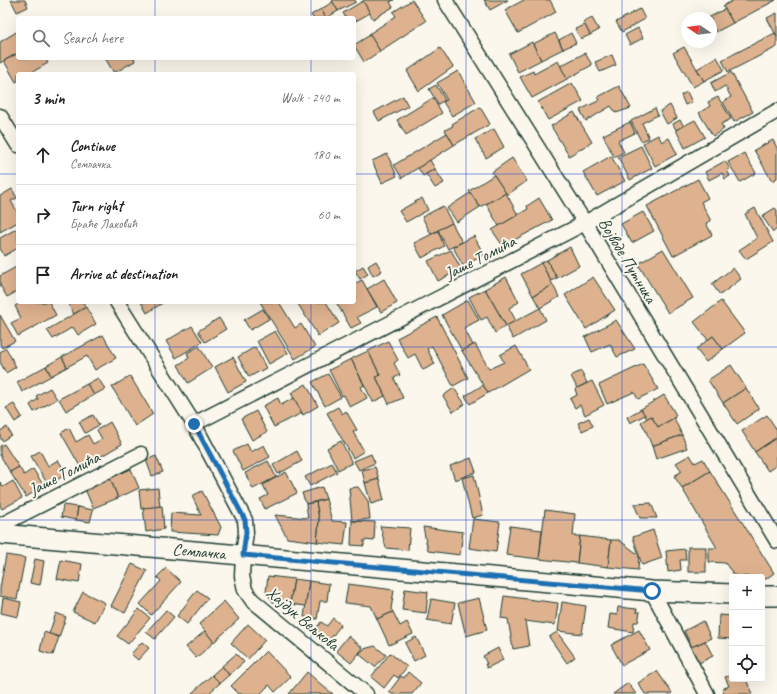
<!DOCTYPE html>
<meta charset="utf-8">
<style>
:root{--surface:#fff;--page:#f2f2f2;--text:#202124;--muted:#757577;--line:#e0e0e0}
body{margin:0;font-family:Caveat,sans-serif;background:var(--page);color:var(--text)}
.controls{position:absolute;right:12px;bottom:12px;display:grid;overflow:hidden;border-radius:4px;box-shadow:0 4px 16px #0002}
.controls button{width:36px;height:36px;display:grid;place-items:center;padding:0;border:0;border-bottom:1px solid var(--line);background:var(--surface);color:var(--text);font:20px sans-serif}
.compass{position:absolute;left:681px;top:12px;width:36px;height:36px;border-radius:50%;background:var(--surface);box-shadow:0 4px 16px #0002;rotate:283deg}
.stop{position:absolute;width:12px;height:12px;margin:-9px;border:3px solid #1f6fb2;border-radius:50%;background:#fff}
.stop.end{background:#1f6fb2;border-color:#fff;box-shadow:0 1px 4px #0008}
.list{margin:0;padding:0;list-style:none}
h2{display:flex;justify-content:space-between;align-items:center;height:52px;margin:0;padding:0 16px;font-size:17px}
h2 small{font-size:13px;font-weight:400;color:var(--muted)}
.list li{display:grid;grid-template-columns:26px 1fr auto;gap:12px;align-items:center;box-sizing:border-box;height:60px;padding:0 16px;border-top:1px solid var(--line)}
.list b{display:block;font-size:15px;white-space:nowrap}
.list p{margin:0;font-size:13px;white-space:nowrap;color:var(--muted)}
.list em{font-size:13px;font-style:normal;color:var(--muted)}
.icon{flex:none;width:22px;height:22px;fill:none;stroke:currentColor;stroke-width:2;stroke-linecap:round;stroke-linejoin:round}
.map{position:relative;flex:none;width:777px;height:694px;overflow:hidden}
.search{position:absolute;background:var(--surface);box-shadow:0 4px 16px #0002;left:16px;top:16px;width:340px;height:44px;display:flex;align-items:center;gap:10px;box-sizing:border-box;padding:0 14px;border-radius:4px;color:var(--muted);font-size:15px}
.panel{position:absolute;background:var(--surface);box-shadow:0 4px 16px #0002;left:16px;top:72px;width:340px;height:232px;border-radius:4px}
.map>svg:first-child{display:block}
</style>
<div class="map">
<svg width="777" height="694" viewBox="0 0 777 694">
<rect width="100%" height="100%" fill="#fbf7ec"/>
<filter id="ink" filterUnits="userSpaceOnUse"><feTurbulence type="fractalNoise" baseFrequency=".025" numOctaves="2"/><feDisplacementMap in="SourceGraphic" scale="8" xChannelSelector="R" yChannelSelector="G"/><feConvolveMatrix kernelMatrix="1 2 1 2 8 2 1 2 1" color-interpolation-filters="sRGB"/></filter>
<g filter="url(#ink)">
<g fill="#deb28f" stroke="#1f3d34">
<path d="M 11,0 L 25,0 L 28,7 L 17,12 Z"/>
<path d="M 333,0 L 355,0 L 356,2 L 338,11 L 332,1 Z"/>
<path d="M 365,0 L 394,0 L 390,2 L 393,7 L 373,19 L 363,1 Z"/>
<path d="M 412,0 L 426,21 L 380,51 L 369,34 L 396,16 L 393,12 Z"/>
<path d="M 484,0 L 508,0 L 490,10 Z"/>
<path d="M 524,0 L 550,0 L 556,12 L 518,33 L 505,10 Z"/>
<path d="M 734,0 L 776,0 L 733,23 L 723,6 Z"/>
<path d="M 363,1 L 370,13 L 354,22 L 354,18 L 346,18 L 343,13 Z"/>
<path d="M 333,2 L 338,11 L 326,18 L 321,9 Z"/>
<path d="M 321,9 L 326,18 L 313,18 L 311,15 Z"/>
<path d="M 640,9 L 645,19 L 622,32 L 616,22 Z"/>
<path d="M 725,9 L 733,23 L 716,32 L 711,23 L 711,18 L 708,18 Z"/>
<path d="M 777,13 L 777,37 L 767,18 Z"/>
<path d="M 592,18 L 599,30 L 590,35 L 583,22 Z"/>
<path d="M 585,25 L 590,35 L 581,39 L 575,29 Z"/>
<path d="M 638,28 L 643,38 L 630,45 L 625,35 Z"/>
<path d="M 18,31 L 18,53 L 0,63 L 0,42 Z"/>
<path d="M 555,33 L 563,49 L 541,60 L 533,44 Z"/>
<path d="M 571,33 L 576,43 L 563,49 L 559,40 Z"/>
<path d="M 775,33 L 777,37 L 777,47 L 728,72 L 722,60 Z"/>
<path d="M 370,35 L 380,51 L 364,62 L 354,45 Z"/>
<path d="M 532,42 L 541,60 L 518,72 L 509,54 Z"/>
<path d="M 684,47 L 704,81 L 693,87 L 673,53 Z"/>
<path d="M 440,48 L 453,67 L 419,91 L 407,71 Z"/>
<path d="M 18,53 L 18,58 L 45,58 L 48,63 L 29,74 L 18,74 L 18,81 L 16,82 L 4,61 Z"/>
<path d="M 585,53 L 592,65 L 567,79 L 560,66 Z"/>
<path d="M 612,55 L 616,65 L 600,72 L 595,62 Z"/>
<path d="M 717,57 L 724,70 L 704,81 L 697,69 Z"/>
<path d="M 105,58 L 134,58 L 135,61 L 114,73 Z"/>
<path d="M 558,61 L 567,79 L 532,98 L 520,77 L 533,71 L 534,74 Z"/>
<path d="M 458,71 L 476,102 L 452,116 L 443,102 L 447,100 L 437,83 Z"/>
<path d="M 731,72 L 753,112 L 734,122 L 723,102 L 731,97 L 725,86 L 715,92 L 711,83 Z"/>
<path d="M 572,83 L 583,101 L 548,120 L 538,102 Z"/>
<path d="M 436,85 L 445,100 L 438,104 L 429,89 Z"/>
<path d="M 619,86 L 631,108 L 616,113 L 611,106 L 586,121 L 580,110 L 600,100 L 598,97 Z"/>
<path d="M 687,92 L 692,102 L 685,105 L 681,95 Z"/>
<path d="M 403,96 L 408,106 L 379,121 L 374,112 Z"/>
<path d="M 718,97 L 731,119 L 721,124 L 724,129 L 713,136 L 699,113 L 710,106 L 708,102 Z"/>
<path d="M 433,98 L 442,113 L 406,135 L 397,120 Z"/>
<path d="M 670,105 L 677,118 L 667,124 L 660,111 Z"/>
<path d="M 480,107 L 490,124 L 454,145 L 445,130 L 453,126 L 452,124 Z"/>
<path d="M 655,108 L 658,115 L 642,123 L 649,138 L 641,141 L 631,121 Z"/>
<path d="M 574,112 L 592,142 L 569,156 L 551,126 Z"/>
<path d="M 680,120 L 684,126 L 676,130 L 673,124 Z"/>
<path d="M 695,120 L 705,137 L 685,148 L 676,130 Z"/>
<path d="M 630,122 L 635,133 L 618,141 L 624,152 L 614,157 L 603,135 Z"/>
<path d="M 494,129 L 504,147 L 486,158 L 475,139 Z"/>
<path d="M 447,133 L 454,145 L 402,178 L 394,165 Z"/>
<path d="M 658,135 L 662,142 L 669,138 L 677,154 L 655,166 L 643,143 Z"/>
<path d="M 773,140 L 777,148 L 777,178 L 772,181 L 754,150 Z"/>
<path d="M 641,146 L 652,168 L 630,180 L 618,157 Z"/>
<path d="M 744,153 L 756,173 L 740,182 L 728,162 Z"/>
<path d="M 387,154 L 397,176 L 382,183 L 372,161 Z"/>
<path d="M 611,156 L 625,181 L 597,196 L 583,172 Z"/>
<path d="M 512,158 L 527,181 L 507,195 L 492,172 Z"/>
<path d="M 430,160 L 435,169 L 423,176 L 418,168 Z"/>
<path d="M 725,161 L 730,169 L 727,170 L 730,176 L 725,179 L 722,173 L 709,180 L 705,172 Z"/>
<path d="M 435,169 L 444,183 L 435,188 L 426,174 Z"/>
<path d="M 494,175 L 506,193 L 480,207 L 469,191 Z"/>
<path d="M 698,179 L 708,198 L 701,202 L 711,221 L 706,223 L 712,235 L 673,256 L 647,206 Z"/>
<path d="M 12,189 L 17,198 L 11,201 L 18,213 L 18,222 L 0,232 L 0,196 Z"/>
<path d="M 470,193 L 480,207 L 457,222 L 447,208 Z"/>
<path d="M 506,193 L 518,215 L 499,226 L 486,204 Z"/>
<path d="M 422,198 L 428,210 L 406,222 L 399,211 Z"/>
<path d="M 539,198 L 552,220 L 503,246 L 492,230 L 528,209 L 527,206 Z"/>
<path d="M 443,206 L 452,223 L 431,234 L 422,217 Z"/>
<path d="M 755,208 L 773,242 L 746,259 L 739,250 L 757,238 L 745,214 Z"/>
<path d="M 775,208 L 777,210 L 777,229 L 773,232 L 762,216 Z"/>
<path d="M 643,212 L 654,231 L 632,243 L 621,224 Z"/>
<path d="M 452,223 L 462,242 L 448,249 L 438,230 Z"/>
<path d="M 18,228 L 18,248 L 4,256 L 0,248 L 0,238 Z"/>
<path d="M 438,231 L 444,246 L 422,258 L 414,243 Z"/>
<path d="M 474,236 L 484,255 L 463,266 L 453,247 Z"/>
<path d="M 570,247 L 579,266 L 557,278 L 547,260 Z"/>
<path d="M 663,249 L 693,298 L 668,313 L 638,264 Z"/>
<path d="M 451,250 L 461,269 L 438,281 L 428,261 Z"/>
<path d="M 547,260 L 557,278 L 551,281 L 541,263 Z"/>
<path d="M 376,261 L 382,271 L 373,276 L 368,266 Z"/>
<path d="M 541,263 L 553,285 L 533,296 L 521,274 Z"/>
<path d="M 18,266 L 18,291 L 7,297 L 0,285 L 0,276 Z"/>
<path d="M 363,266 L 368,274 L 360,279 L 355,271 Z"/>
<path d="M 733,268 L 741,279 L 720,295 L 712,284 Z"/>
<path d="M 506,277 L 519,302 L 509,308 L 516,321 L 506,326 L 485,289 Z"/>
<path d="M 593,277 L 615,310 L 586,329 L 565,295 Z"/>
<path d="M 384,279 L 397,303 L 381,312 L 367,289 Z"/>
<path d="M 362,280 L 377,307 L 357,317 L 361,323 L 351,328 L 336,302 L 354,302 L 354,284 Z"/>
<path d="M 553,285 L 559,297 L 540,308 L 533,296 Z"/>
<path d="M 485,289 L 506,326 L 495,333 L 487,317 L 481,320 L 469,297 Z"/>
<path d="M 468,300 L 479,320 L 464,328 L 473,345 L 462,351 L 442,315 Z"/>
<path d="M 721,301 L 745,333 L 723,349 L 713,336 L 708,340 L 694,322 Z"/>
<path d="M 22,302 L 49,302 L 56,315 L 18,336 L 11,323 L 21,318 L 15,306 Z"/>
<path d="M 70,302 L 83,302 L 86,307 L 74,314 L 69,306 L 71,304 Z"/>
<path d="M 141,302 L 164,302 L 147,313 Z"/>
<path d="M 260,302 L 279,302 L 295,328 L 301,324 L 315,347 L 295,359 Z"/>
<path d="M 301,302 L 326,302 L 339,323 L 318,336 L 298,304 Z"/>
<path d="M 86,307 L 96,324 L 78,335 L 73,327 L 53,339 L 47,330 Z"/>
<path d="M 540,308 L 546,320 L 513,339 L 506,326 Z"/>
<path d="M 263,309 L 269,319 L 250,330 L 244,320 Z"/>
<path d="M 0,315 L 15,341 L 2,348 L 0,344 Z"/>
<path d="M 437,317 L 468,378 L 453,386 L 432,346 L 427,349 L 435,364 L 423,370 L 415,354 L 408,358 L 397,338 Z"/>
<path d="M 219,318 L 226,329 L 205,342 L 198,331 Z"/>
<path d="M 616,320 L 635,349 L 617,357 L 610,344 L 592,352 L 585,337 Z"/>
<path d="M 192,326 L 202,342 L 176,358 L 166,341 Z"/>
<path d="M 275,331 L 288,353 L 269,364 L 257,341 Z"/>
<path d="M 103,335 L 116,358 L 95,370 L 87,356 L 67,367 L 62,357 Z"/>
<path d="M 713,336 L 723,349 L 706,362 L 696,349 Z"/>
<path d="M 388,341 L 398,360 L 394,363 L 400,375 L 394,378 L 403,398 L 389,404 L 376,377 L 380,375 L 368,351 Z"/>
<path d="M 475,344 L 489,369 L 504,362 L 500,355 L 516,346 L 529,369 L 488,393 L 462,351 Z"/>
<path d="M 199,346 L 212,368 L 188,383 L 178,365 L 189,358 L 187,353 Z"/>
<path d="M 255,347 L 266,368 L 249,377 L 238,357 Z"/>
<path d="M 6,348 L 16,367 L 6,373 L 0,362 L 0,352 Z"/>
<path d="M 368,351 L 380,375 L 376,377 L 385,396 L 373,402 L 351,359 Z"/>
<path d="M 62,357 L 67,367 L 51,376 L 46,366 Z"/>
<path d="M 233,357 L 246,382 L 228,392 L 215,367 Z"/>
<path d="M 351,359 L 364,385 L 361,387 L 367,398 L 350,407 L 344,395 L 342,396 L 329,370 Z"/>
<path d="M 643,364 L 658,389 L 638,399 L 634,392 L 607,404 L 599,385 Z"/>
<path d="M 731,365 L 746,388 L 723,403 L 708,380 Z"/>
<path d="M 46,366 L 51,376 L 22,392 L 17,382 Z"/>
<path d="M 581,371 L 587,383 L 577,388 L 571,376 Z"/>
<path d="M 328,374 L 341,397 L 325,406 L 312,382 Z"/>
<path d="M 130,376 L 153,414 L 135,426 L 112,387 Z"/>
<path d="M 98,378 L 105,389 L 94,395 L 87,384 Z"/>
<path d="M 592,381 L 604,405 L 585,415 L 580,405 L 575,408 L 570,399 L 577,395 L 575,389 Z"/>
<path d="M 87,384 L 94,395 L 66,411 L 59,399 Z"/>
<path d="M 306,384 L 318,406 L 303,415 L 291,393 Z"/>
<path d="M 483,385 L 488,393 L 470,404 L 465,396 Z"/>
<path d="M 50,388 L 57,399 L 34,412 L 30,405 L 38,399 L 36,396 Z"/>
<path d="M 454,388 L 465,404 L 453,412 L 443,396 Z"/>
<path d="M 746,388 L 759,409 L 737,424 L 723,403 Z"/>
<path d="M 664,395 L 676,415 L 674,418 L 658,427 L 651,416 L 647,419 L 641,409 Z"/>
<path d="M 278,398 L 281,405 L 294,398 L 302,413 L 274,427 L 263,406 Z"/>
<path d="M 14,404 L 22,417 L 15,422 L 6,408 Z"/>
<path d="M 338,407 L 342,414 L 346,411 L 357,430 L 353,432 L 364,451 L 353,458 L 327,413 Z"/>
<path d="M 641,409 L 645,415 L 630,423 L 627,417 Z"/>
<path d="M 256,411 L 267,432 L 252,440 L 241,419 Z"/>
<path d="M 93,415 L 99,425 L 85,433 L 79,422 Z"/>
<path d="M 767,415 L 777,430 L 777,437 L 755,452 L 742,431 Z"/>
<path d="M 651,416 L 658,427 L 674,418 L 682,435 L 652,446 L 645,429 L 641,422 Z"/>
<path d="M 589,418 L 593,426 L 582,431 L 578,423 Z"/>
<path d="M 110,422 L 122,444 L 81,468 L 61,433 L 69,428 L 76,442 L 88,435 L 93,444 L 102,439 L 97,430 Z"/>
<path d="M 7,427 L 11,435 L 2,441 L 0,437 L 0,431 Z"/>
<path d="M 682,435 L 687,448 L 656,459 L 652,446 Z"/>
<path d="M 776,438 L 777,465 L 768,471 L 755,452 Z"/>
<path d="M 341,441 L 352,463 L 338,470 L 327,448 Z"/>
<path d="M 4,444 L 19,467 L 10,472 L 0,455 L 0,446 Z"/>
<path d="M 247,444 L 251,452 L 264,445 L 270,457 L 243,471 L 233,451 Z"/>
<path d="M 40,451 L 48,466 L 58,460 L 67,474 L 48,485 L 31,456 Z"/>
<path d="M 297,451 L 302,461 L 278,474 L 273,465 Z"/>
<path d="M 371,454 L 375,463 L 359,470 L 354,461 Z"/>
<path d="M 690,455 L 695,463 L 703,459 L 710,471 L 682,488 L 674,476 L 682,471 L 676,463 Z"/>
<path d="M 156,456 L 163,472 L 152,476 L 146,460 Z"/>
<path d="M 471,458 L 476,472 L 455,480 L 450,466 Z"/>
<path d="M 268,461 L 276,477 L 253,489 L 245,473 Z"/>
<path d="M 332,463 L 337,472 L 310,486 L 305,477 Z"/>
<path d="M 19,467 L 24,475 L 33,469 L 44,486 L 26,497 L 10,472 Z"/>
<path d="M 375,467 L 379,479 L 365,483 L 362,470 Z"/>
<path d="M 131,469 L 139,488 L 118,498 L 110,478 Z"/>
<path d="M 710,471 L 774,573 L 766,579 L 762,578 L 762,577 L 735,576 L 725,563 L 709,562 L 709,548 L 717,548 L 682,488 Z"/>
<path d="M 286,472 L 297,493 L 265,509 L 260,499 L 268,495 L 263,485 Z"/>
<path d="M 474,475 L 483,515 L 472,518 L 462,478 Z"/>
<path d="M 110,478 L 118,498 L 93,508 L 85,489 Z"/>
<path d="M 379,479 L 384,500 L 371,504 L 365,483 Z"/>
<path d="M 13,481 L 22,498 L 2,509 L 0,506 L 0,482 L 3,487 Z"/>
<path d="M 322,487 L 326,499 L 306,504 L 302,493 Z"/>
<path d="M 358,487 L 368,501 L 370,519 L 352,521 L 349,488 Z"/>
<path d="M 158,488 L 160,507 L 141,509 L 139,490 Z"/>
<path d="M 202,491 L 221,527 L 218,535 L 170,532 L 171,513 L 201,515 L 192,496 Z"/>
<path d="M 326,499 L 332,521 L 347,522 L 344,545 L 317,542 L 319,519 L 316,502 Z"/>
<path d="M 316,502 L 319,519 L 317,542 L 287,538 L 275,515 L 308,518 L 306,504 Z"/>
<path d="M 651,503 L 657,518 L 640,518 L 634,504 Z"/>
<path d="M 63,505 L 78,507 L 76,520 L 61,517 Z"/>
<path d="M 162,506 L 164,529 L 146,532 L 143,508 Z"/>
<path d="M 78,507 L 93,510 L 90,522 L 76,520 Z"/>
<path d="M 545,510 L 575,514 L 573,536 L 580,536 L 577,563 L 539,559 Z"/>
<path d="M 473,519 L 500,522 L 496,552 L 469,548 Z"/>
<path d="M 352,521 L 375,522 L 374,541 L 364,540 L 364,546 L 351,545 Z"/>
<path d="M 380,526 L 410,528 L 408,550 L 386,548 Z"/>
<path d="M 510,526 L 542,530 L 539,559 L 506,555 Z"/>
<path d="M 423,527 L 463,532 L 460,555 L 428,551 Z"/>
<path d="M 653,530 L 662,558 L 642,565 L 633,537 Z"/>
<path d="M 580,536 L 611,540 L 608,567 L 577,563 Z"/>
<path d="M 611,540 L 619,540 L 639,555 L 638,570 L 608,567 Z"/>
<rect x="688" y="547" width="18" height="25"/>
<path d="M 685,549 L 686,560 L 680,560 L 681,570 L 668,572 L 666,551 Z"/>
<path d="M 6,555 L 25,558 L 17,599 L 0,596 L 0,588 Z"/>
<path d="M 35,559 L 44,561 L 40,585 L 30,583 Z"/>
<path d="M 61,560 L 82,564 L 79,583 L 57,579 Z"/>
<path d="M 132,564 L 147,571 L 125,613 L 111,606 Z"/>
<path d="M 166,568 L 181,582 L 151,615 L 140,604 L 161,581 L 157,577 Z"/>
<path d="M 268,576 L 294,579 L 290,604 L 273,602 L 266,592 Z"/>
<path d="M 294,579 L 309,581 L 306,606 L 290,604 Z"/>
<path d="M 309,581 L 329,584 L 327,601 L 320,601 L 317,619 L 304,617 Z"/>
<path d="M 348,584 L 394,590 L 391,609 L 393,612 L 377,619 L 371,606 L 345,603 Z"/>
<path d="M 405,589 L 428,592 L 426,613 L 402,610 Z"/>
<path d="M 197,590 L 208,598 L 187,624 L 177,616 Z"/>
<path d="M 83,592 L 105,603 L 95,622 L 73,612 Z"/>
<path d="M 504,596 L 558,603 L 555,625 L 525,621 L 529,646 L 513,649 L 508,619 L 501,618 Z"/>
<path d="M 3,598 L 21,602 L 18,617 L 1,613 Z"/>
<path d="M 479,598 L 487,630 L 466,636 L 458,603 Z"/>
<path d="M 431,599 L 455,603 L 451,624 L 427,620 Z"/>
<path d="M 224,601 L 239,619 L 214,642 L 199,624 Z"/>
<path d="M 562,602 L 586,606 L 582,634 L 558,631 Z"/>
<path d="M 618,607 L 637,609 L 636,612 L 640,612 L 638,622 L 634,622 L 633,632 L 608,628 L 610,614 L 617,615 Z"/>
<path d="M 139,609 L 150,618 L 128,644 L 117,636 Z"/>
<path d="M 166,610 L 174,617 L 155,639 L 146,632 Z"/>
<path d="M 393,612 L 400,626 L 407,622 L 413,634 L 389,645 L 377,619 Z"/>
<path d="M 56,613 L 66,617 L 59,637 L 49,634 Z"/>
<path d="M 719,615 L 732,616 L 732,639 L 718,638 Z"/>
<path d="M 333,618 L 341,625 L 327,643 L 313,632 L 321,622 L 327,626 Z"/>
<path d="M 703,621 L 711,638 L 692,647 L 684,631 Z"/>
<path d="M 248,624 L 265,640 L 248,659 L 231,643 Z"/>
<path d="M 639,630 L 650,650 L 622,665 L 611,645 Z"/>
<path d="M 205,631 L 214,642 L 196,658 L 186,647 Z"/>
<path d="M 44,632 L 59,637 L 53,655 L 40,651 Z"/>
<path d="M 557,632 L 575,657 L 567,663 L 549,637 Z"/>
<path d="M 348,636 L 363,648 L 351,663 L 336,651 Z"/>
<path d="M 416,637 L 425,655 L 414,661 L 405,643 Z"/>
<path d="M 705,641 L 713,656 L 697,664 L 689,648 Z"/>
<path d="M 142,642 L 149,648 L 138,660 L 131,654 Z"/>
<path d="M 375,646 L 386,655 L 375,667 L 359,654 L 364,649 Z"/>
<path d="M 498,648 L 503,660 L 487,668 L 485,664 L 487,664 L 483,656 Z"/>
<path d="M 266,651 L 291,677 L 275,692 L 269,685 L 260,694 L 239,694 L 231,686 Z"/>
<path d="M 390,653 L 407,667 L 398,678 L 394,675 L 384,688 L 371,677 Z"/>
<path d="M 236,654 L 244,662 L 229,675 L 222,666 Z"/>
<path d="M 222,666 L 229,675 L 220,683 L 212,675 Z"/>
<path d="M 657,671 L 672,693 L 670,694 L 645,694 L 638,683 Z"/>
<path d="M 307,672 L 324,687 L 333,694 L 289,694 Z"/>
<path d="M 408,672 L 421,683 L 412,694 L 392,694 L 389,692 L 401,676 L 404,678 Z"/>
<path d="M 212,675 L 220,683 L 208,694 L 192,694 L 192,693 Z"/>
<path d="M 732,675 L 732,679 L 746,679 L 752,694 L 724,694 L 722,689 L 729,686 L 725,677 Z"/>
<path d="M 628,683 L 636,694 L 613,694 Z"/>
</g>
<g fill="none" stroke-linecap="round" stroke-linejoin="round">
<defs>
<g id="street">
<path d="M 445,0 L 585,223 L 777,541"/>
<path d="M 0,116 L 18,145"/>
<path d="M 117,302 L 194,424 L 245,520 L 246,532 L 243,555 L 242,576 L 245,590 L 252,600 L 366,694"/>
<path d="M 194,424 L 585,223 L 777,111"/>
<path d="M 3,524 L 141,454"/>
<path d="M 652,591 L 707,694"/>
</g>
<g id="secondary">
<path d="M 0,534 L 652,591 L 732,594"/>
<path d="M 762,596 L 777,596"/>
</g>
</defs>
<use href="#street" stroke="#1f3d34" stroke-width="17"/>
<use href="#secondary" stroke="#1f3d34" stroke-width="22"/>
<use href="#street" stroke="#fbf7ec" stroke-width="14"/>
<use href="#secondary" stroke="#fbf7ec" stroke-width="19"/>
</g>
</g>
<g fill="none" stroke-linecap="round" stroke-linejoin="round" filter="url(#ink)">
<path stroke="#1f6fb2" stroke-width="5" d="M 194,424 L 245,520 L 246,532 L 243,555 L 652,591"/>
</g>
<path fill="none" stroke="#1d4ed8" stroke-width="1" stroke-opacity="0.55" d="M 155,0 L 155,18M 311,0 L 311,18M 466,0 L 466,694M 622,0 L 622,694M 155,58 L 155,74M 311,58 L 311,74M 0,174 L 18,174M 354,174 L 777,174M 155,302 L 155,694M 311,302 L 311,694M 0,347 L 777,347M 0,520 L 777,520"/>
<g text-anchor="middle" stroke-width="4" stroke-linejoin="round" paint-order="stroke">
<g font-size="17" fill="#1f3d34" stroke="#fbf7ec">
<text transform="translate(480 257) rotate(-27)" y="6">Јаше Томића</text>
<text transform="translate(628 260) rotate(59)" y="6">Војводе Путника</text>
<text transform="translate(64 473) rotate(-27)" y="6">Јаше Томића</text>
<text transform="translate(199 551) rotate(5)" y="6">Семлачка</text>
<text transform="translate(303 618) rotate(40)" y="6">Хајдук Вељкова</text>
</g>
</g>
</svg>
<div class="controls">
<button>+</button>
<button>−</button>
<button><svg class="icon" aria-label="locate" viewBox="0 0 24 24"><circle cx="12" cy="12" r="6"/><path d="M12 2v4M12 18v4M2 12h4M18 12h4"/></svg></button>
</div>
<svg class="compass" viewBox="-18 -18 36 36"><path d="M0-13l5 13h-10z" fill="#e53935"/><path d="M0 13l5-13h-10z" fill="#757577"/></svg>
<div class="stop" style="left:652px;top:591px"></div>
<div class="stop end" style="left:194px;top:424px"></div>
<div class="search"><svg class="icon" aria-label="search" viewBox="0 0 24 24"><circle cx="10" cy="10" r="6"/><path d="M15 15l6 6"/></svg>Search here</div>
<section class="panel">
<h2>3 min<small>Walk · 240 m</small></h2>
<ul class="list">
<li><svg class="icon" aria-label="ahead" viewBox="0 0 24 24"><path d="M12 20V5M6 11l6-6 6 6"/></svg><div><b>Continue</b><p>Семлачка</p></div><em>180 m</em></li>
<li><svg class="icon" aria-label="right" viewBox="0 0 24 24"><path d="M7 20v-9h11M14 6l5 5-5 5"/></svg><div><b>Turn right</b><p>Браће Лаковић</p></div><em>60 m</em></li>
<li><svg class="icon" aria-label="arrive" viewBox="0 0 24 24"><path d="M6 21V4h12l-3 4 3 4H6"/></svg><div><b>Arrive at destination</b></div></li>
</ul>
</section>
</div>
